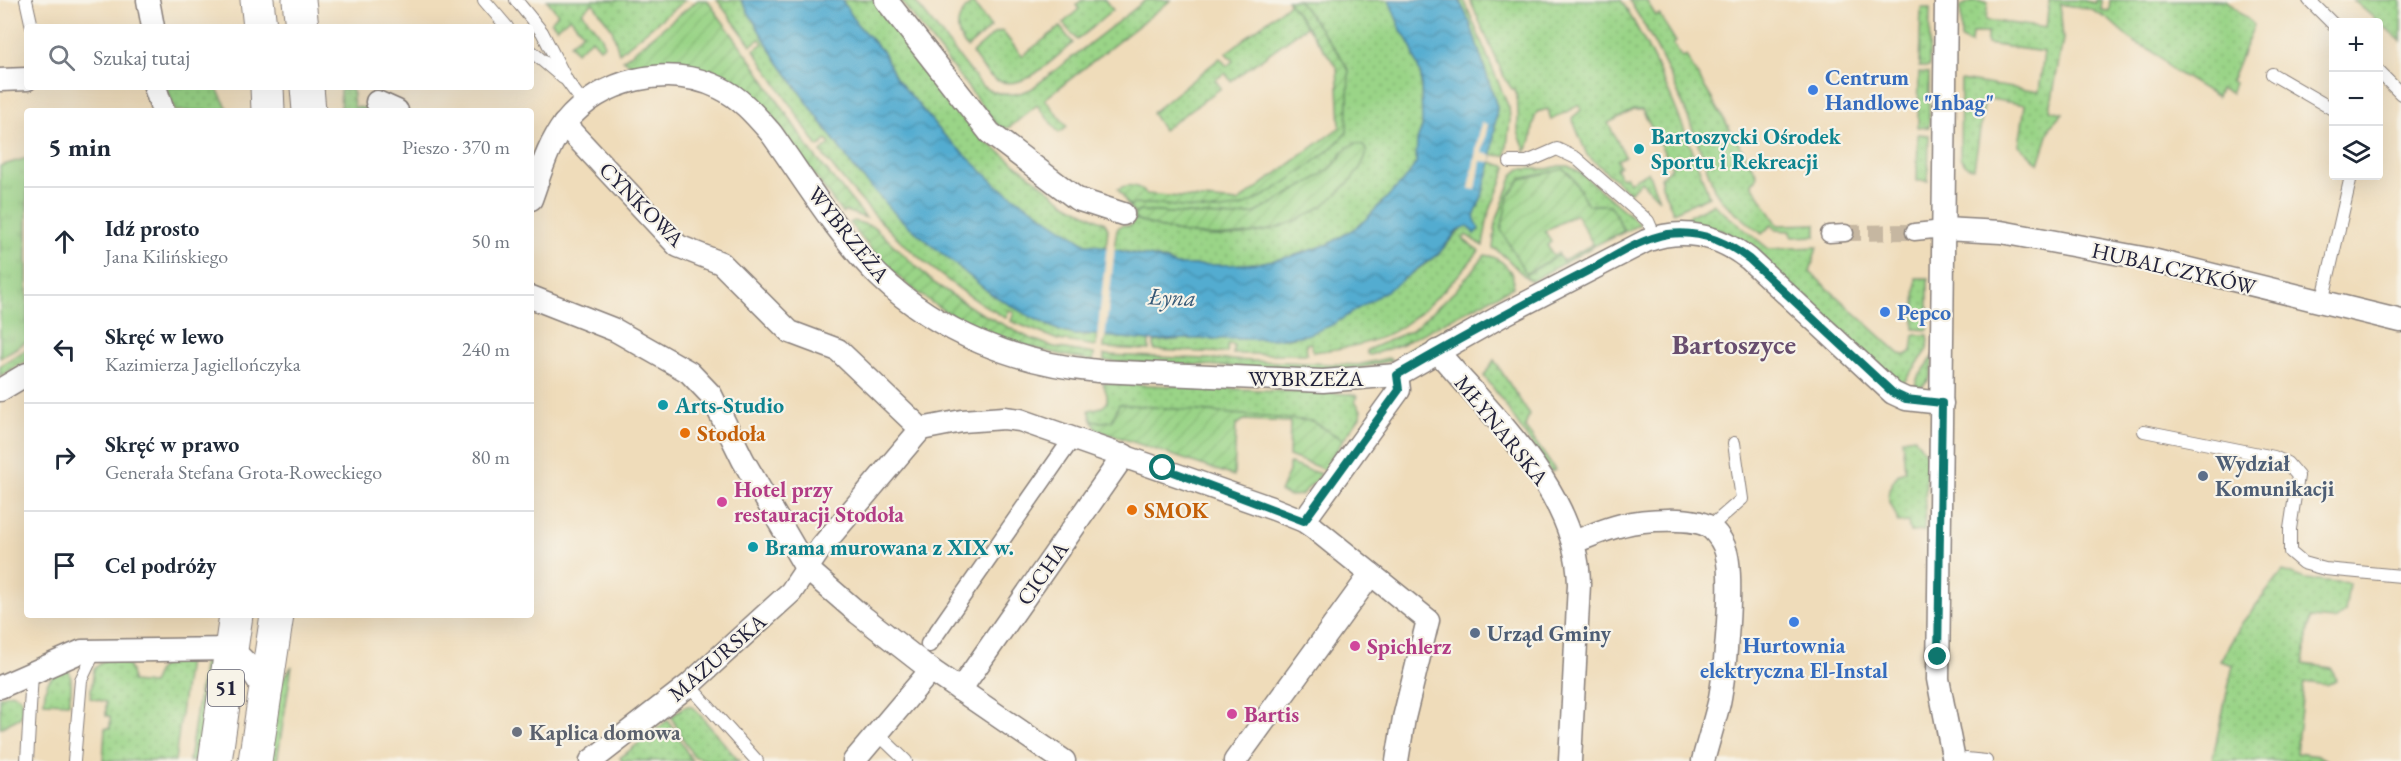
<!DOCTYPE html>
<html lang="pl">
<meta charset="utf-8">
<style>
:root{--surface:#fff;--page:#f2f2f3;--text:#1f2937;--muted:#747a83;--line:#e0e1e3}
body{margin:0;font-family:"EB Garamond",serif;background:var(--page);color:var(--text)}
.controls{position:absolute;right:18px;top:18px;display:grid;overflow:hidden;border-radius:6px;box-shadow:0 6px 24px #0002}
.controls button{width:54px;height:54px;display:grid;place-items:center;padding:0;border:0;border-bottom:2px solid var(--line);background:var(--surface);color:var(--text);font:30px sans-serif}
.stop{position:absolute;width:18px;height:18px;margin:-14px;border:4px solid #0f766e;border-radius:50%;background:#fff}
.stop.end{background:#0f766e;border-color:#fff;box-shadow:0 2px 6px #0008}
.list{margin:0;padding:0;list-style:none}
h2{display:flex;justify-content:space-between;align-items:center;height:78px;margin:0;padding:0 24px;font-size:26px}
h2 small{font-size:20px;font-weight:400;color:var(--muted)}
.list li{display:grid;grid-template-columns:39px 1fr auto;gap:18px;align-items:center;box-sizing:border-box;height:108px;padding:0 24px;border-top:2px solid var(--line)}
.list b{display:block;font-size:22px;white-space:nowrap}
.list p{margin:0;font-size:20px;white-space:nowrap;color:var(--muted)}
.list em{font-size:20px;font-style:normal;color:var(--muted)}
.icon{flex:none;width:33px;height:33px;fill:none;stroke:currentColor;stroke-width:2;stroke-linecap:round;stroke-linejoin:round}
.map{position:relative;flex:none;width:2401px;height:761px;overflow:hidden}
.search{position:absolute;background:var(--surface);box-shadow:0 6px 24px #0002;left:24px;top:24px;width:510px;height:66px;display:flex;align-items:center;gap:15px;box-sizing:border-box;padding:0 21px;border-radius:6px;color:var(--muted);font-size:22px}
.panel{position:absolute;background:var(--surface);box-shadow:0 6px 24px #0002;left:24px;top:108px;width:510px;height:510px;border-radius:6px}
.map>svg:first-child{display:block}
</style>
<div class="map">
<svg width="2401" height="761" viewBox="0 0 2401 761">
<defs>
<pattern id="grass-dots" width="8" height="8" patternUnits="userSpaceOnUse" patternTransform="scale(1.5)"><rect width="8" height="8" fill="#9ad487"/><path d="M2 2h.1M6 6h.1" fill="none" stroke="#84b675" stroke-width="1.8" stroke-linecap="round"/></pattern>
<pattern id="park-tufts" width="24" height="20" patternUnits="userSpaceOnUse" patternTransform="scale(1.5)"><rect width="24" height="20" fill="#9ad487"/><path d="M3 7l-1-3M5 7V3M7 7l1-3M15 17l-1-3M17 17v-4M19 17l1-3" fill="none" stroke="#84b675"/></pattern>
<pattern id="garden-furrows" width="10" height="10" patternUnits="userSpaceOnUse" patternTransform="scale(1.5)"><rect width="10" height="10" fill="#9ad487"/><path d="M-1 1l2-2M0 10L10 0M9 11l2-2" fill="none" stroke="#84b675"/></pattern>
<pattern id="water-waves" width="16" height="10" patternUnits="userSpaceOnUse" patternTransform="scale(1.5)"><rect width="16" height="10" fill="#52acd0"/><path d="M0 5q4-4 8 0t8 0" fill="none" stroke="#448caa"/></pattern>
</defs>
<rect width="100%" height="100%" fill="#f7f3e8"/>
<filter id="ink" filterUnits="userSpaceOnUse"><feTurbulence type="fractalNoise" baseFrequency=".0167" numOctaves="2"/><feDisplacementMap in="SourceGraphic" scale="12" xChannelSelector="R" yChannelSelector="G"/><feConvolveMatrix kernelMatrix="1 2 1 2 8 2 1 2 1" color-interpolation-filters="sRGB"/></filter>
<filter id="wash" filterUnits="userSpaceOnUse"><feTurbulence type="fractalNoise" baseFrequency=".008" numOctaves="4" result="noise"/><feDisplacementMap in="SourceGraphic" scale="24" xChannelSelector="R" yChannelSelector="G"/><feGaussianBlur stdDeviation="1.35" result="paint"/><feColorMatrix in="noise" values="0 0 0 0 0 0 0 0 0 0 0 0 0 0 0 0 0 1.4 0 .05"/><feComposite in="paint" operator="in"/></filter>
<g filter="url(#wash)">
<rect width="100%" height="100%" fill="#efdcba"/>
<g fill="url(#grass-dots)" stroke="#5e7b61" stroke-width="1.5">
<path d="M 547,0 L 685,0 L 619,53 L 612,29 L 593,3 L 582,12 L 602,37 L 604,45 L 600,48 L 592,39 L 576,52 L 570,44 L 583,33 L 570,17 L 557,28 L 551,21 L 558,14 Z"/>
<path d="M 717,0 L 741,0 L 777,60 L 854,168 L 899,218 L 991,294 L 1029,316 L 1060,331 L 1075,335 L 1097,335 L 1096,346 L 1058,340 L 1011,321 L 1014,312 L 1009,310 L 1006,318 C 931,277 872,219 821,152 L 830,144 L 827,140 L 818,147 L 754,50 L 763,43 L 760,39 L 751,45 Z"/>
<path d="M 842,0 L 873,0 L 983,139 L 1066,203 L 1105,223 L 1108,229 L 1106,247 L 1086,244 L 1057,226 L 998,186 L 964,154 L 943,134 L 896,78 L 883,52 L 857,24 Z"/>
<path d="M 900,0 L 914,0 L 982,86 C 998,96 1013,97 1031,89 L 1146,0 L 1171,0 L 1045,99 L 1067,127 L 1059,133 L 1037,105 L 1010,127 L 1006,128 L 998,126 Z"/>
<path d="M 1082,0 L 1105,0 L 1113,10 L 1077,40 L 1063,23 L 1079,9 L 1076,5 Z"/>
<path d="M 1298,0 L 1389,0 L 1402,32 L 1409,41 L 1421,76 L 1422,127 L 1417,141 L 1416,163 L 1407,177 L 1360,225 L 1329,244 L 1293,256 L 1259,263 L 1228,265 L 1174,265 L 1167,260 L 1114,249 L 1117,229 L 1122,225 L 1131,226 L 1135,219 C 1205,246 1285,244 1340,188 C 1351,177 1362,168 1367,152 L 1363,145 L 1347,148 L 1332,167 L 1314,180 L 1256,213 L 1235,217 L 1140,211 L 1134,214 L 1128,205 L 1141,203 L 1241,207 L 1282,183 L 1337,143 L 1347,132 L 1339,54 Z"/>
<path d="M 1459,0 L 1464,0 L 1509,108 L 1510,119 L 1506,156 L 1492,155 L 1497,107 L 1470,23 Z"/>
<path d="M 1470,0 L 1621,0 C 1659,62 1685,128 1709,196 L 1673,212 L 1662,186 L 1661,177 L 1672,167 L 1642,110 L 1634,110 L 1608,123 L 1625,156 L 1617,160 L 1620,166 L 1616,168 L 1621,178 L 1626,176 L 1629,182 L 1648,172 L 1659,199 L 1641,181 L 1630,193 L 1587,155 L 1572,118 L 1581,110 L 1579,105 L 1551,120 L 1548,109 L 1537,112 C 1530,126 1536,137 1525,152 C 1525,143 1518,138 1518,129 C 1518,115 1519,102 1515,89 L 1512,89 L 1505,79 Z"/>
<path d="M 1629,0 L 1646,0 L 1656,16 L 1659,14 L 1676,42 L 1673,44 L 1682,58 L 1686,56 L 1757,174 L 1756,180 L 1751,183 L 1778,225 L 1816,224 L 1816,236 L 1792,237 L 1789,231 L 1776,230 L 1772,224 L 1762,234 L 1722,201 L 1714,189 C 1692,123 1667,59 1629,0 Z"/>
<path d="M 2049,0 L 2079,0 L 2096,3 L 2096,0 L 2102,0 L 2101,10 L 2109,11 L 2110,0 L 2226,0 L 2254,25 L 2231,81 L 2234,83 L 2231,93 L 2220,89 L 2217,97 L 2171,69 L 2151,50 L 2134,42 L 2108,19 L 2089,9 L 2060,4 L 2063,39 L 2050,110 L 2063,113 L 2051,126 L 2039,164 L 2019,145 L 2025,105 L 1985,98 L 1974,168 L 1968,167 L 1960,158 L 1961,80 L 2039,92 L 2044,52 L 1987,44 L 1987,33 L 1972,33 L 1971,44 L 1961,39 L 1961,6 L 1972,1 L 1988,2 L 1986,20 L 2046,28 Z"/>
<path d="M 2353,0 L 2401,0 L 2401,41 Z"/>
<path d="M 972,2 L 991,27 L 967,48 C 952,31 956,17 972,2 Z"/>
<path d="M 1290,3 L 1307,26 L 1231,81 L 1225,73 L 1215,80 L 1221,88 L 1163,130 L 1152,113 L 1220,58 L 1227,66 L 1233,61 L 1226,53 Z"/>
<path d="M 1921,8 L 1930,8 L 1929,67 L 1919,67 Z"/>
<path d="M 1060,27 L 1073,43 C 1052,59 1021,96 993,78 C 984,72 978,61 972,53 L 994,34 L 1002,31 L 1022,56 Z"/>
<path d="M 1919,72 L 1929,73 L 1929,127 L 1918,128 Z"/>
<path d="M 167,87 L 216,87 L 229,111 L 175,111 Z"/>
<path d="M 342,89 L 352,89 L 354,107 L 367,108 L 370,111 L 341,111 L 340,91 Z"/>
<path d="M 1918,134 L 1929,135 L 1928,181 L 1917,181 Z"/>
<path d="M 1491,162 L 1507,167 L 1488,216 L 1483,246 L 1466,235 L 1463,239 L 1479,251 C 1457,278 1431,306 1402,326 C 1378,344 1341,349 1313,352 L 1311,343 L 1306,344 L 1307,354 L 1233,354 L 1234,345 L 1228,344 L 1227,353 L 1154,350 L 1154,342 L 1185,339 L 1290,338 C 1325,331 1351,312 1381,293 C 1400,281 1421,269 1438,254 C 1449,244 1454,232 1468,226 L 1474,233 L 1479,229 L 1474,217 L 1482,196 Z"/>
<path d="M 1559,166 L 1568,166 L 1578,171 L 1640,224 L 1608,240 L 1624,231 L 1610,205 L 1588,205 L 1572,177 L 1564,169 L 1527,274 L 1559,255 L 1562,261 L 1593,244 L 1594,246 L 1532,281 C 1519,275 1509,256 1493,248 L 1496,222 L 1513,175 L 1520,169 L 1547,169 Z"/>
<path d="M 1713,204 L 1769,249 L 1817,247 L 1810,272 L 1900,354 L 1906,355 L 1912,351 L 1914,335 L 1928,335 L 1927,351 L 1901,386 L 1748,245 L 1720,229 L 1677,222 Z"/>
<path d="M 1485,255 C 1499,256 1517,272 1513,287 L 1400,345 L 1370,355 L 1367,354 L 1367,350 L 1412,330 L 1455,291 Z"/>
<path d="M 1916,278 L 1928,278 L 1928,330 L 1914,329 Z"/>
<path d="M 1485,309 L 1488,311 L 1405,355 L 1405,351 Z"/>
<path d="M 1105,336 L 1149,341 L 1149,350 L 1104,348 Z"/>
<path d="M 27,349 L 27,361 L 0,376 L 0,366 Z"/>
<path d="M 1104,355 L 1358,365 L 1388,358 L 1392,360 L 1356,369 L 1335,371 L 1104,361 Z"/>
<path d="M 1933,357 C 1932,373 1932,385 1914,389 L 1917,379 Z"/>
<path d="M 1494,360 L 1529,414 L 1525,427 L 1555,470 L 1551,472 C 1527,441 1509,407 1484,376 Z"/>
<path d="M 1103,383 L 1350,394 L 1357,396 L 1355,401 L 1361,410 L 1360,417 L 1343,440 L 1312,421 L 1296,420 L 1237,415 L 1101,422 L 1092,420 L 1089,410 L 1102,407 L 1107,403 L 1107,395 Z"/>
<path d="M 1914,437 L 1927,455 L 1924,531 L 1910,532 L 1908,522 L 1898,523 C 1896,511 1891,508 1889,499 C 1886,488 1896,474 1905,470 L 1902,439 Z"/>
<path d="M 2283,571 L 2305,579 L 2349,583 L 2345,612 L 2335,620 L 2310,618 L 2303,664 L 2332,668 L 2336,680 L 2327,685 L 2304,682 L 2296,753 L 2319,756 L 2328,761 L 2212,761 L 2233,665 L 2220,661 L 2242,623 Z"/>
<path d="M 106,659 C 123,659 133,663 132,682 L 152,684 C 160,662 165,659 188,660 L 175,761 L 103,761 L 105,728 L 110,728 L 110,716 L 106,716 L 106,702 L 90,698 L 94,669 Z"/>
<path d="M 204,660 L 213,669 L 202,761 L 189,761 Z"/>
<path d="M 292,666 L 277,761 L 268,761 L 281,682 Z"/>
<path d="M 65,668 L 69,671 C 73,683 71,691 69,703 L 44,702 C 45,682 47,679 65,668 Z"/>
<path d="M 11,693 L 19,696 C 23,703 23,709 21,717 L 0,728 L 0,697 Z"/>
<path d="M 689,706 L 694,708 L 739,761 L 711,761 L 693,756 L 671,717 L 684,707 Z"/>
<path d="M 668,720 L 692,761 L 622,761 L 620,758 Z"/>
</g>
<path fill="url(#park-tufts)" stroke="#5e7b61" stroke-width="1.5" d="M 27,158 L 27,341 L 0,358 L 0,166 Z"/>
<g fill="url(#garden-furrows)" stroke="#5e7b61" stroke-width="1.5">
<path d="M 698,0 L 707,0 L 753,63 L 812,153 L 866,218 L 845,211 L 842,213 L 770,114 L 743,90 L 695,68 L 659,65 L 637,68 L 623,60 Z"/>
<path d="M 1287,0 L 1298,0 L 1339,54 L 1349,71 L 1347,132 C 1326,156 1273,194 1243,206 C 1235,209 1223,210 1215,210 C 1186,209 1157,201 1128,205 L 1118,189 C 1128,183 1139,185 1146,194 L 1238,202 L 1340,127 L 1337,67 Z"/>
<path d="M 1356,143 L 1363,145 L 1367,152 C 1361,172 1347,186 1331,199 C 1276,244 1199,244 1135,219 L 1134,214 L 1140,211 L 1235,217 L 1256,213 L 1314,180 L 1332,167 L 1347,148 Z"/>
<path d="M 1564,169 L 1572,177 L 1588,205 L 1610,205 L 1624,231 L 1594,246 L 1576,214 L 1545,231 L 1551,242 L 1547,245 L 1553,255 L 1558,253 L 1559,255 L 1526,274 L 1501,230 L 1508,197 L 1521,179 Z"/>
<path d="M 854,221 L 874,227 L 934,283 L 975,310 L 1029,338 L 1054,347 L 1094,354 L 1093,361 C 989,343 915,310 850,223 Z"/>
<path d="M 1119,404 L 1312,421 L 1343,440 L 1326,470 L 1289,456 L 1290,422 L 1244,420 L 1236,425 L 1234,476 L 1097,430 L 1092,420 L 1101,422 L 1112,421 Z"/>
<path d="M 1289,464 L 1321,474 L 1320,476 L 1301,495 L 1290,496 L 1280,492 L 1289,471 Z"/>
</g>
<path fill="url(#water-waves)" stroke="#3a6786" stroke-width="1.5" d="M 741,0 L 842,0 L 857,24 L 883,52 L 896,78 L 943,134 L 998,186 L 1086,244 C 1101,245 1114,249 1128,253 C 1144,256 1161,257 1174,265 L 1228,265 L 1259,263 L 1293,256 L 1329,244 L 1360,225 L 1407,177 L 1416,163 L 1417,141 L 1422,127 L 1421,76 L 1409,41 L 1402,32 L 1389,0 L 1459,0 L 1470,23 L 1497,107 L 1491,162 L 1482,196 L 1474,217 L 1479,229 L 1474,234 L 1468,226 L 1458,230 L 1439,253 L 1391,288 L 1332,325 L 1306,335 L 1274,339 L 1185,339 L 1149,341 L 1086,334 L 1075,335 L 1060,331 L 1029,316 L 991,294 L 899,218 L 854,168 L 777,60 Z"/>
<g fill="#efdcba">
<path d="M 1481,123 L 1488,124 L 1482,153 L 1492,155 L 1491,162 L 1481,161 L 1476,190 L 1469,189 Z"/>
<path d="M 1107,244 L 1115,246 L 1105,339 L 1097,338 Z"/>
</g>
</g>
<g filter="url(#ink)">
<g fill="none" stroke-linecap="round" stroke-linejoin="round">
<path stroke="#c6b7a1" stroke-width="16" stroke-dasharray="16 8" stroke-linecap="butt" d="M 1845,233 L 1914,232"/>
<defs>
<g id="service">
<path d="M 26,0 L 32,27"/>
<path d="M 484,0 L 507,27"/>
<path d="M 516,0 L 542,32 L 567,81 L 584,104"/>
<path d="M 2309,0 L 2334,25"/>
<path d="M 531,51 L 563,78"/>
<path d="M 2378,71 L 2401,94"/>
<path d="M 2272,74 L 2334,110"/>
<path d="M 1510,162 L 1527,162 L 1557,149 L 1576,158 L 1648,221 L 1655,237"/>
<path d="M 2322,303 L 2351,176"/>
<path d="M 2144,431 L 2274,457 L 2287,463 L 2298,476 L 2290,529 L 2290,552 L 2303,563 L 2325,569 L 2401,576"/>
<path d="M 1710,527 L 1742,499 L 1734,443"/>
<path d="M 689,685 L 757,761"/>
<path d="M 877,733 L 906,761"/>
<path d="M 27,761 L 32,673"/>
<path d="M 74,761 L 81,680 L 95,651"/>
<path d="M 1957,761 L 1966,759 L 1986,761"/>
</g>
<g id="pedestrian">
<path d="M 1914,232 L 1944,229"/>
<path d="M 1829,234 L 1845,233"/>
<path d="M 929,644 L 1067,446"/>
</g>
<g id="minor">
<path d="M 148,0 L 153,27"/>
<path d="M 886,0 L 990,133 L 1077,199 L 1123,214"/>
<path d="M 1946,0 L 1938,679 L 1954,761"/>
<path d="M 0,80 L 27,79"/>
<path d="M 155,87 L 163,111"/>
<path d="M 377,102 L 397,111"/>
<path d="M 564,124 L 678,246 L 721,263 L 790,332 L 838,350 L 921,429"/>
<path d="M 531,199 C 540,174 548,144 565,123 C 601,79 668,63 720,88 C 741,98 756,116 771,133 C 804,179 839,237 879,276 C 939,333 1017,364 1098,371 L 1323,381 L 1397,375 L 1501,316 L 1646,241 C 1683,227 1718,235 1749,259 L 1893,393 L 1906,399 L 1942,403"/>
<path d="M 1944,229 L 2001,232 L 2148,259 L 2401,321"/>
<path d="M 531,297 L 615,330 L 689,372 L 711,395 L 743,460 L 806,568 L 858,613 L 931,670 L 1064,761"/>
<path d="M 1437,351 C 1493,417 1578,494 1579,584 L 1570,761"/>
<path d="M 0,390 L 27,374"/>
<path d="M 1304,521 L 1399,390 L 1397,375"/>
<path d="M 1574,542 C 1590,536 1605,529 1622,525 C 1641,520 1697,515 1712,529 C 1718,535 1724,544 1726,552 C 1734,579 1725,673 1719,703 C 1714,723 1708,742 1703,761"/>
<path d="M 0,687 L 82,651 L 232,649 L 248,665 L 265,691"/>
<path d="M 960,690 L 1124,455"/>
<path d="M 591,761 L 689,685 L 791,592 L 822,546 L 921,429 L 962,421 L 1004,418 L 1020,420 L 1274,509 L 1304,521 L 1314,528 L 1428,620 L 1404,718 L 1397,761"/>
<path d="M 854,761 L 931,670"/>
<path d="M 1235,761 L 1371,574"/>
</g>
<g id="primary">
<path d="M 257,0 L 260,27"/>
<path d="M 299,0 L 302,27"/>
<path d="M 267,87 L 268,111"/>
<path d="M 307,87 L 309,111"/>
<path d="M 215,761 L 236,615"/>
<path d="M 255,761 L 277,615"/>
</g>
</defs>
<use href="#service" stroke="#887f7a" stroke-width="14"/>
<use href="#pedestrian" stroke="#887f7a" stroke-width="19"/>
<use href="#minor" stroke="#887f7a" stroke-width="25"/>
<use href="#primary" stroke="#887f7a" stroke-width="35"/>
<use href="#service" stroke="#fff" stroke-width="12"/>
<use href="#pedestrian" stroke="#fff" stroke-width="16"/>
<use href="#minor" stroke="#fff" stroke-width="22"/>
<use href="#primary" stroke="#fff" stroke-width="33"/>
</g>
</g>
<g fill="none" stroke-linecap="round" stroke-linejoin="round" filter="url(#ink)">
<path stroke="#0f766e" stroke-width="8" d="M 1163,468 L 1304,521 L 1399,390 L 1397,375 C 1459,339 1522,305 1586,272 C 1611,259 1639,239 1668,234 C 1698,230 1726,241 1749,259 L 1893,393 L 1906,399 L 1942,403 L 1938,657"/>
</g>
<g fill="#3f7fe0" stroke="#f7f3e8" stroke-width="2">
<circle cx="1813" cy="90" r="6"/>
<circle cx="1885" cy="312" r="6"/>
<circle cx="1794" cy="622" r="6"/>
</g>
<g fill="#0f9aa8" stroke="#f7f3e8" stroke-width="2">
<circle cx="1639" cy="149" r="6"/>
<circle cx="663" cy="405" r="6"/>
<circle cx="753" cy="547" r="6"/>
</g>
<g fill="#e8710a" stroke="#f7f3e8" stroke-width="2">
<circle cx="685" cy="433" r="6"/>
<circle cx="1132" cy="510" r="6"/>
</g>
<g fill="#5c6f8a" stroke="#f7f3e8" stroke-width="2">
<circle cx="2203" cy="476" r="6"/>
<circle cx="1475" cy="633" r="6"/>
</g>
<g fill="#d1479c" stroke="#f7f3e8" stroke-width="2">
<circle cx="722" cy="502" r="6"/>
<circle cx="1355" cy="646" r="6"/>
<circle cx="1232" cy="714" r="6"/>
</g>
<circle fill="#6b7280" stroke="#f7f3e8" stroke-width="2" cx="517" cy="732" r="6"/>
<g text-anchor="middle" stroke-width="4.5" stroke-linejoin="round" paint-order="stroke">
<rect fill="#f7f3e8" stroke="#62616f" stroke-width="1.5" x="208" y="670" width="36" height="36" rx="4.5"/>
<g font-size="21" font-weight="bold" fill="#22223b">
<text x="226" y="695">51</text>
</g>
<g font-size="22" font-weight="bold" fill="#366cbe" stroke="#f7f3e8" text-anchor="start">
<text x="1825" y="85">Centrum<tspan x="1825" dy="25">Handlowe "Inbag"</tspan></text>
<text x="1897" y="320">Pepco</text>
<text x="1794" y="653" text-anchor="middle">Hurtownia<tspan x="1794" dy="25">elektryczna El-Instal</tspan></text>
</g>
<g font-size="22" font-weight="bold" fill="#0d838f" stroke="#f7f3e8" text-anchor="start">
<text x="1651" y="144">Bartoszycki Ośrodek<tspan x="1651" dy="25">Sportu i Rekreacji</tspan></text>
<text x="675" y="413">Arts-Studio</text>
<text x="765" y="555">Brama murowana z XIX w.</text>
</g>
<g font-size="22" fill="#22223b" stroke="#f7f3e8">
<text transform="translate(642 204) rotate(45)" y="8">CYNKOWA</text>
<text transform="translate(849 234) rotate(51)" y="8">WYBRZEŻA</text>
<text transform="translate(2174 268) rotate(13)" y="8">HUBALCZYKÓW</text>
<text x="1306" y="386">WYBRZEŻA</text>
<text transform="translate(1502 430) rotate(51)" y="8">MŁYNARSKA</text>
<text transform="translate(1042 573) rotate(-55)" y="8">CICHA</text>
<text transform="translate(717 657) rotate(-41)" y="8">MAZURSKA</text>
</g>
<g font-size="22" font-weight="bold" fill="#c56008" stroke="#f7f3e8" text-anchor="start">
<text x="697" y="441">Stodoła</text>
<text x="1144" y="518">SMOK</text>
</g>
<g font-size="22" font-weight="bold" fill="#4e5e75" stroke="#f7f3e8" text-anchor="start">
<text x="2215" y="471">Wydział<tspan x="2215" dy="25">Komunikacji</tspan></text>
<text x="1487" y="641">Urząd Gminy</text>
</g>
<g font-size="22" font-weight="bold" fill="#b23c85" stroke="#f7f3e8" text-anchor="start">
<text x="734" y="497">Hotel przy<tspan x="734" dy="25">restauracji Stodoła</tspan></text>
<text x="1367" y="654">Spichlerz</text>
<text x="1244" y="722">Bartis</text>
</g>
<g font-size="22" font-weight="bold" fill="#5b616d" stroke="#f7f3e8" text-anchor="start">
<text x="529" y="740">Kaplica domowa</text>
</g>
<g font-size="24" font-style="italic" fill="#355977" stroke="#f7f3e8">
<text transform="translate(1172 297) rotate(2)" y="8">Łyna</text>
</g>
<g font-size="28" font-weight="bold" fill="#684e6e" stroke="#f7f3e8">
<text x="1734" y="354">Bartoszyce</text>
</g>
</g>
</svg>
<div class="controls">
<button>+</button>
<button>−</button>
<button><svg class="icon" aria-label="layers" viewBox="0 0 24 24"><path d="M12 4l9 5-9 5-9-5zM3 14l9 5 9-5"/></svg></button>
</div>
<div class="stop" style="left:1163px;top:468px"></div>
<div class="stop end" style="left:1938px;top:657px"></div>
<div class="search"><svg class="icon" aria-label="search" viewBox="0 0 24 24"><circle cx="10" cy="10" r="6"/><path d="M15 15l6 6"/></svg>Szukaj tutaj</div>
<section class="panel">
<h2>5 min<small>Pieszo · 370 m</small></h2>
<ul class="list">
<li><svg class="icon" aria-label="ahead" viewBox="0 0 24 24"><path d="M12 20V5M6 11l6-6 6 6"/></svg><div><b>Idź prosto</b><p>Jana Kilińskiego</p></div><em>50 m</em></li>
<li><svg class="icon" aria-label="left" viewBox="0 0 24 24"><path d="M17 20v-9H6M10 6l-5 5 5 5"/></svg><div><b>Skręć w lewo</b><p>Kazimierza Jagiellończyka</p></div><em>240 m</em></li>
<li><svg class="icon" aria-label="right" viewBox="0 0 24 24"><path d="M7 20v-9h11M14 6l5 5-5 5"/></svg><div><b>Skręć w prawo</b><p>Generała Stefana Grota-Roweckiego</p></div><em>80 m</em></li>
<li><svg class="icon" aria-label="arrive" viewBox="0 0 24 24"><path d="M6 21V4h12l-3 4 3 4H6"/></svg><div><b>Cel podróży</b></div></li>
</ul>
</section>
</div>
